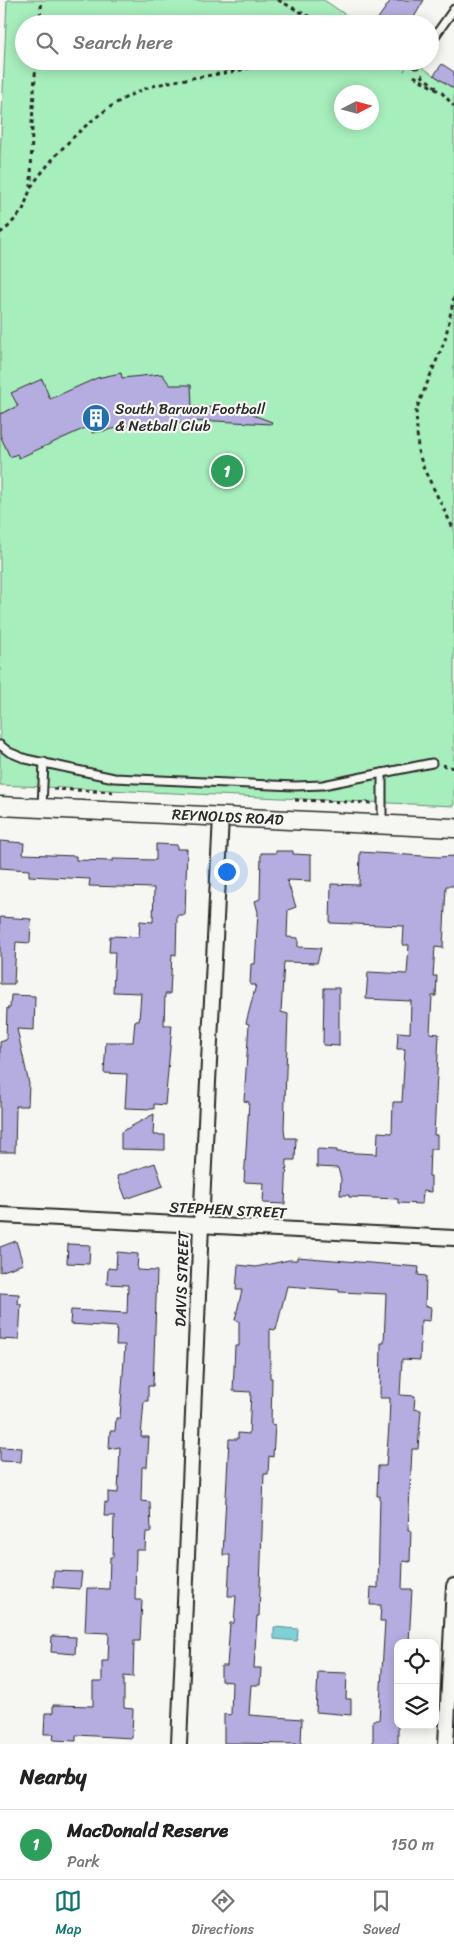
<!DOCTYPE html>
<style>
:root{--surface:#fff;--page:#f6f6f6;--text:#222;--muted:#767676;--line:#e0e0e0;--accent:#0f766e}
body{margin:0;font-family:Sriracha,sans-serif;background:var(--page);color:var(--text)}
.controls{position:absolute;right:15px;bottom:15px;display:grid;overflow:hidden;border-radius:10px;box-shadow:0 2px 12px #0003}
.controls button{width:45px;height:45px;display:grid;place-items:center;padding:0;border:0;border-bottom:1px solid var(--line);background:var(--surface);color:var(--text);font:25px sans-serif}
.compass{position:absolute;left:334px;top:85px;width:45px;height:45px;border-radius:50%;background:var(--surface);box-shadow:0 2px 12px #0003;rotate:84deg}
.you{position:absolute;left:226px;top:871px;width:18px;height:18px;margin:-12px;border:4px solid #fff;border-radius:50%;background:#1a73e8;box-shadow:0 0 0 8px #1a73e833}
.badge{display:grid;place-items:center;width:32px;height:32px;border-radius:50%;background:var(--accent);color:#fff;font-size:16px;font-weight:700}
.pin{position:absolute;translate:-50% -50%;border:2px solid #fff;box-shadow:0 1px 5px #0006}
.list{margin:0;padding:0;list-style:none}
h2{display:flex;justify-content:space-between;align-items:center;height:65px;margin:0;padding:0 20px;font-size:21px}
h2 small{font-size:16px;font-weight:400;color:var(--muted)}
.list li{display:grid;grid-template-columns:32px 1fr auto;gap:15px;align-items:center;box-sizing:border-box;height:70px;padding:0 20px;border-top:1px solid var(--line)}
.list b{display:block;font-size:19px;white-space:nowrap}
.list p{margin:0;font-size:16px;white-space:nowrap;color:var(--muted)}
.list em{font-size:16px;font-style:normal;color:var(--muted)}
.icon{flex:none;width:28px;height:28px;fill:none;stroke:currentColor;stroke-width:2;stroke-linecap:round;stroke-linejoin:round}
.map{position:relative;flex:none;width:454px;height:1744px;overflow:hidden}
.search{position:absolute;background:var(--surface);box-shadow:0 2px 12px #0003;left:15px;right:15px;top:15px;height:55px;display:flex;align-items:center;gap:12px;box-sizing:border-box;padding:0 18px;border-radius:28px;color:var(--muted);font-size:19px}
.sheet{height:135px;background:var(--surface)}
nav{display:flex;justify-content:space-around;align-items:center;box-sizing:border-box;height:70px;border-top:1px solid var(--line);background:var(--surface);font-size:14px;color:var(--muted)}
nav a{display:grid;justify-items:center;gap:2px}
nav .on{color:var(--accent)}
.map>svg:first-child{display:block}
</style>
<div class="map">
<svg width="454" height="1744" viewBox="0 0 454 1744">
<rect width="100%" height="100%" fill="#f6f6f2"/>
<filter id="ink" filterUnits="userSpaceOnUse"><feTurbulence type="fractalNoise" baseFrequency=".02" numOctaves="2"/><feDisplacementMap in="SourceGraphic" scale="10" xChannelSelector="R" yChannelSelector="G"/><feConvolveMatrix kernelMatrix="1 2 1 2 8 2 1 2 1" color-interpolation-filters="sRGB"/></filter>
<g filter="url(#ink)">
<path fill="#a6eebb" stroke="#688c73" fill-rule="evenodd" d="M 7,0 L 324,0 L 359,24 L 24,24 L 24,61 L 413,61 L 454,89 L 454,806 L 0,785 L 0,157 ZM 342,92 L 372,92 L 372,122 L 342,122 Z"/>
<path fill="#7fd0d7" stroke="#5d8e92" d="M 274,1627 L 298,1629 L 297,1641 L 274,1639 Z"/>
<g fill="#b5addf" stroke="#2b2b2b">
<path d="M 391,0 L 424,0 L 410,24 L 374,24 Z"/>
<path d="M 442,64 L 454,72 L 454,89 L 434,75 Z"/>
<path d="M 121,373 L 122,378 L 162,374 L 170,385 L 191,385 L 192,407 L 253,409 L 253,415 L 272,422 L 271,424 L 216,421 L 139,424 L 92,433 L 94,424 L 19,458 L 17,454 L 10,457 L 0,435 L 0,414 L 18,406 L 11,393 L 42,379 L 50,399 L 97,378 Z"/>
<path d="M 0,841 L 24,843 L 23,854 L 76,856 L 76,860 L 113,861 L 113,859 L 156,860 L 156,844 L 177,845 L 177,849 L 187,849 L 185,915 L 177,915 L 176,955 L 172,954 L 170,994 L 165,994 L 164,1025 L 172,1025 L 165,1105 L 154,1104 L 154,1109 L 125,1108 L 127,1074 L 104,1073 L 106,1042 L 133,1042 L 135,1021 L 139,1021 L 141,993 L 113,992 L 115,952 L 109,952 L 110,936 L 139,937 L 140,921 L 153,922 L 154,888 L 89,886 L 90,879 L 29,876 L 29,870 L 0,868 Z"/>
<path d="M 276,851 L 293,851 L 293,854 L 311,855 L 311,881 L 287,880 L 296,907 L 288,910 L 287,937 L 298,938 L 298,947 L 321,948 L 317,963 L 284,962 L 281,1012 L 288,1014 L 284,1128 L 285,1138 L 296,1138 L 295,1160 L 287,1160 L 285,1204 L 263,1203 L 264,1183 L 244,1182 L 249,1102 L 244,1101 L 249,1024 L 246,1023 L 256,985 L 250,985 L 251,964 L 255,964 L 258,912 L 255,901 L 260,899 L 261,853 L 276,853 Z"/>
<path d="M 360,852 L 439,857 L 454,856 L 454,886 L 446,886 L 443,948 L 435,947 L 433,976 L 437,976 L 436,996 L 432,996 L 430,1033 L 439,1034 L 434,1135 L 437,1135 L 437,1149 L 430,1149 L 429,1176 L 431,1176 L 431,1192 L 423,1191 L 422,1204 L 398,1203 L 398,1199 L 349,1197 L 349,1195 L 340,1195 L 341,1179 L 338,1168 L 317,1167 L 317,1149 L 337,1150 L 337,1152 L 377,1154 L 378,1132 L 392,1133 L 393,1102 L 402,1102 L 405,1049 L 397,1049 L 398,1032 L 410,1033 L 411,1001 L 366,999 L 368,972 L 407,974 L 409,945 L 403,945 L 404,926 L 330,923 L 331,884 L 359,885 Z"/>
<path d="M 0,917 L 31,919 L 30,943 L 16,942 L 14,984 L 0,984 Z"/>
<path d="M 324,988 L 339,988 L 339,1046 L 323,1045 Z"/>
<path d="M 11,995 L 35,996 L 34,1030 L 17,1029 L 29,1084 L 28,1106 L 16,1106 L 15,1152 L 0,1152 L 0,1042 L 6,1040 L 7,1008 L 10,1008 Z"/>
<path d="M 154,1114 L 153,1135 L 165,1135 L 165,1150 L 121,1149 L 121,1132 Z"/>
<path d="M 155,1163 L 163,1186 L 126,1199 L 117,1176 Z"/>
<path d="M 16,1241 L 23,1264 L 0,1272 L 0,1247 Z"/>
<path d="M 68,1244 L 90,1245 L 89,1264 L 67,1263 Z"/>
<path d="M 117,1252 L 138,1254 L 137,1270 L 157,1271 L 153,1386 L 148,1386 L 148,1401 L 144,1401 L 141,1437 L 149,1437 L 147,1467 L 142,1467 L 141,1501 L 150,1502 L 151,1532 L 146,1532 L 145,1550 L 136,1550 L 135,1600 L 142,1600 L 140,1641 L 134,1641 L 133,1677 L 124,1676 L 124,1708 L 133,1709 L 132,1738 L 76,1735 L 76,1741 L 53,1740 L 54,1734 L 44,1734 L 45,1713 L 53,1713 L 53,1705 L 93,1706 L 93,1682 L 102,1682 L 102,1661 L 108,1661 L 109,1633 L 85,1632 L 87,1588 L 109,1589 L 110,1557 L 113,1557 L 114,1516 L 104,1516 L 105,1502 L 108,1503 L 108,1492 L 118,1493 L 120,1447 L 109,1449 L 110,1431 L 115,1431 L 116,1418 L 120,1418 L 125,1345 L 116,1345 L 117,1327 L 70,1324 L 71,1310 L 127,1313 L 128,1285 L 107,1284 L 108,1268 L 116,1269 Z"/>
<path d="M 297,1257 L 419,1267 L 418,1275 L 426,1276 L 425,1306 L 431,1307 L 430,1321 L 421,1320 L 420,1360 L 402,1359 L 400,1395 L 415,1396 L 414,1409 L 421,1410 L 418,1449 L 412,1449 L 408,1530 L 411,1530 L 410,1562 L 403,1561 L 402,1589 L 412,1589 L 409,1643 L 398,1643 L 398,1744 L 373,1744 L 373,1720 L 379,1720 L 385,1621 L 380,1621 L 381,1605 L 370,1605 L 371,1587 L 378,1588 L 380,1496 L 377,1496 L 378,1466 L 386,1466 L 389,1425 L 390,1398 L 380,1398 L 381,1343 L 384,1343 L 386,1294 L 339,1292 L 339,1290 L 287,1286 L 276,1330 L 270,1329 L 270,1378 L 272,1378 L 271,1424 L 275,1425 L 273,1457 L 269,1456 L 268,1474 L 264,1474 L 259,1616 L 257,1616 L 254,1668 L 261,1668 L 260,1685 L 251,1685 L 249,1715 L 302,1719 L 301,1744 L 224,1743 L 224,1714 L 231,1715 L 232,1682 L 221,1681 L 221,1666 L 227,1666 L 230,1623 L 234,1623 L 236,1596 L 228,1596 L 230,1555 L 223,1555 L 229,1439 L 238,1439 L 238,1433 L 249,1434 L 251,1392 L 233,1391 L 235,1346 L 239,1346 L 239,1321 L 235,1320 L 242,1290 L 236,1290 L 238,1265 L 256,1267 L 289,1260 L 297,1260 Z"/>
<path d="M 0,1293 L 19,1294 L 18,1304 L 21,1304 L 19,1340 L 0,1339 Z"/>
<path d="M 0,1447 L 22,1448 L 21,1462 L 0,1461 Z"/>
<path d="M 54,1571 L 82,1572 L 80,1589 L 53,1587 Z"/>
<path d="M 52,1636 L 76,1637 L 75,1654 L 51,1652 Z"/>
<path d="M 318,1672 L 347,1673 L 346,1699 L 351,1699 L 351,1715 L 316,1712 Z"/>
</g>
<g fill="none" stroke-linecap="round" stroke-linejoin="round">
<defs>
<g id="service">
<path d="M 430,43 L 454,9"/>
<path d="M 416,64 L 418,61"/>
<path d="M 0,745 L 9,752 L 26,759 L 114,778 L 295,786 L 323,785 L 432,763"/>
<path d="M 382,773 L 382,824"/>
<path d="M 42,807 L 44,762"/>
</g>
<g id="minor">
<path d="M 0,1215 L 454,1238"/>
<path d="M 179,1744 L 201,1225 L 221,816"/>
<path d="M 446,1744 L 454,1586"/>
</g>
<g id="tertiary">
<path id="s1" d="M 0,806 L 454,828"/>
</g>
</defs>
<use href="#service" stroke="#2b2b2b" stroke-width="11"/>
<use href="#minor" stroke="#2b2b2b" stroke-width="18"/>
<use href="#tertiary" stroke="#2b2b2b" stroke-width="21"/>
<g stroke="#2b2b2b" stroke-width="3" stroke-dasharray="4 4" stroke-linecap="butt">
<path d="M 278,0 L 323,24"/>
<path d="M 39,24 L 42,0"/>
<path d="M 391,61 L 405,70"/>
<path d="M 421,75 L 437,88"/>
<path d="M 414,76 L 442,93 L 454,106"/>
<path d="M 31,187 C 60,146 107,98 157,85 C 195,75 235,75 273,61"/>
<path d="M 0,233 L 8,227 L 23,210 L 31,187 L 32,123 L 36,61"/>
<path d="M 454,297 L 445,340 L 416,410 L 418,451 L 424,469 L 454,530"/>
<path d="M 442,765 L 454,768"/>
<path d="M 53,789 L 114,792"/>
<path d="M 295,800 L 372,803"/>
</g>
<use href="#service" stroke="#f6f6f2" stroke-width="7"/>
<use href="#minor" stroke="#f6f6f2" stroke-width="14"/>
<use href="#tertiary" stroke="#f6f6f2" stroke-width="18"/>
</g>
</g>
<defs>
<symbol id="building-disc" viewBox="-11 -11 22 22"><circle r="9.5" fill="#1f6fb2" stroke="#f6f6f2"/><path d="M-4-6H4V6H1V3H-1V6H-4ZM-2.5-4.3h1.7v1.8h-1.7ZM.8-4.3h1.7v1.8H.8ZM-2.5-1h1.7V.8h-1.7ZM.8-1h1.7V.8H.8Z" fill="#fff"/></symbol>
</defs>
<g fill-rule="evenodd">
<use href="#building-disc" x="80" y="402" width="32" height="32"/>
</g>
<g text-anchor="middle" stroke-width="4.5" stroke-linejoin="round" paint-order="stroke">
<g font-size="15" fill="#2b2b2b" stroke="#f6f6f2" text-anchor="start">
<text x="115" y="414">South Barwon Football<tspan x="115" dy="17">&amp; Netball Club</tspan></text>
</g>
<g font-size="15" fill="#2b2b2b" stroke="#f6f6f2">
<text dy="5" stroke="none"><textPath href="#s1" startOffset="228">REYNOLDS ROAD</textPath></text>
<text transform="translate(228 1210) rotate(3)" y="5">STEPHEN STREET</text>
<text transform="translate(182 1279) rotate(-88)" y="5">DAVIS STREET</text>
</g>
</g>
</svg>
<div class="controls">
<button><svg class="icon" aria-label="locate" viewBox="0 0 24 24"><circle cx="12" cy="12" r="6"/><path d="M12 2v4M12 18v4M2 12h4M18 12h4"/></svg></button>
<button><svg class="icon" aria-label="layers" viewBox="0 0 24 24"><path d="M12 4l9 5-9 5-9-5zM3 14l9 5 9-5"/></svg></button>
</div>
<svg class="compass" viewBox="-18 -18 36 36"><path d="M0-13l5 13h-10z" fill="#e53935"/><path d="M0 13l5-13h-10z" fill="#767676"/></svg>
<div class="you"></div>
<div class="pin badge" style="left:227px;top:471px;background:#2e9e5b">1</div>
<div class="search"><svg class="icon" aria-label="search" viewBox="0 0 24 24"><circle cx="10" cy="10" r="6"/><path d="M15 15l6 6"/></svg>Search here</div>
</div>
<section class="sheet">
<h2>Nearby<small></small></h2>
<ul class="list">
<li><span class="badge" style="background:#2e9e5b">1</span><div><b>MacDonald Reserve</b><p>Park</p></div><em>150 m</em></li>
</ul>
</section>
<nav>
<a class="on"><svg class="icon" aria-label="map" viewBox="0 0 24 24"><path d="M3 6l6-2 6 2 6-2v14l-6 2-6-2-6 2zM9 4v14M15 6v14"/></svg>Map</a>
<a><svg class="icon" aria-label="directions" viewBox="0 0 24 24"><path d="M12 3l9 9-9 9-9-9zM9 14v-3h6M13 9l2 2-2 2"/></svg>Directions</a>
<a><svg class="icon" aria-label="saved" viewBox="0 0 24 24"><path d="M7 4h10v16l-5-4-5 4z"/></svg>Saved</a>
</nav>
